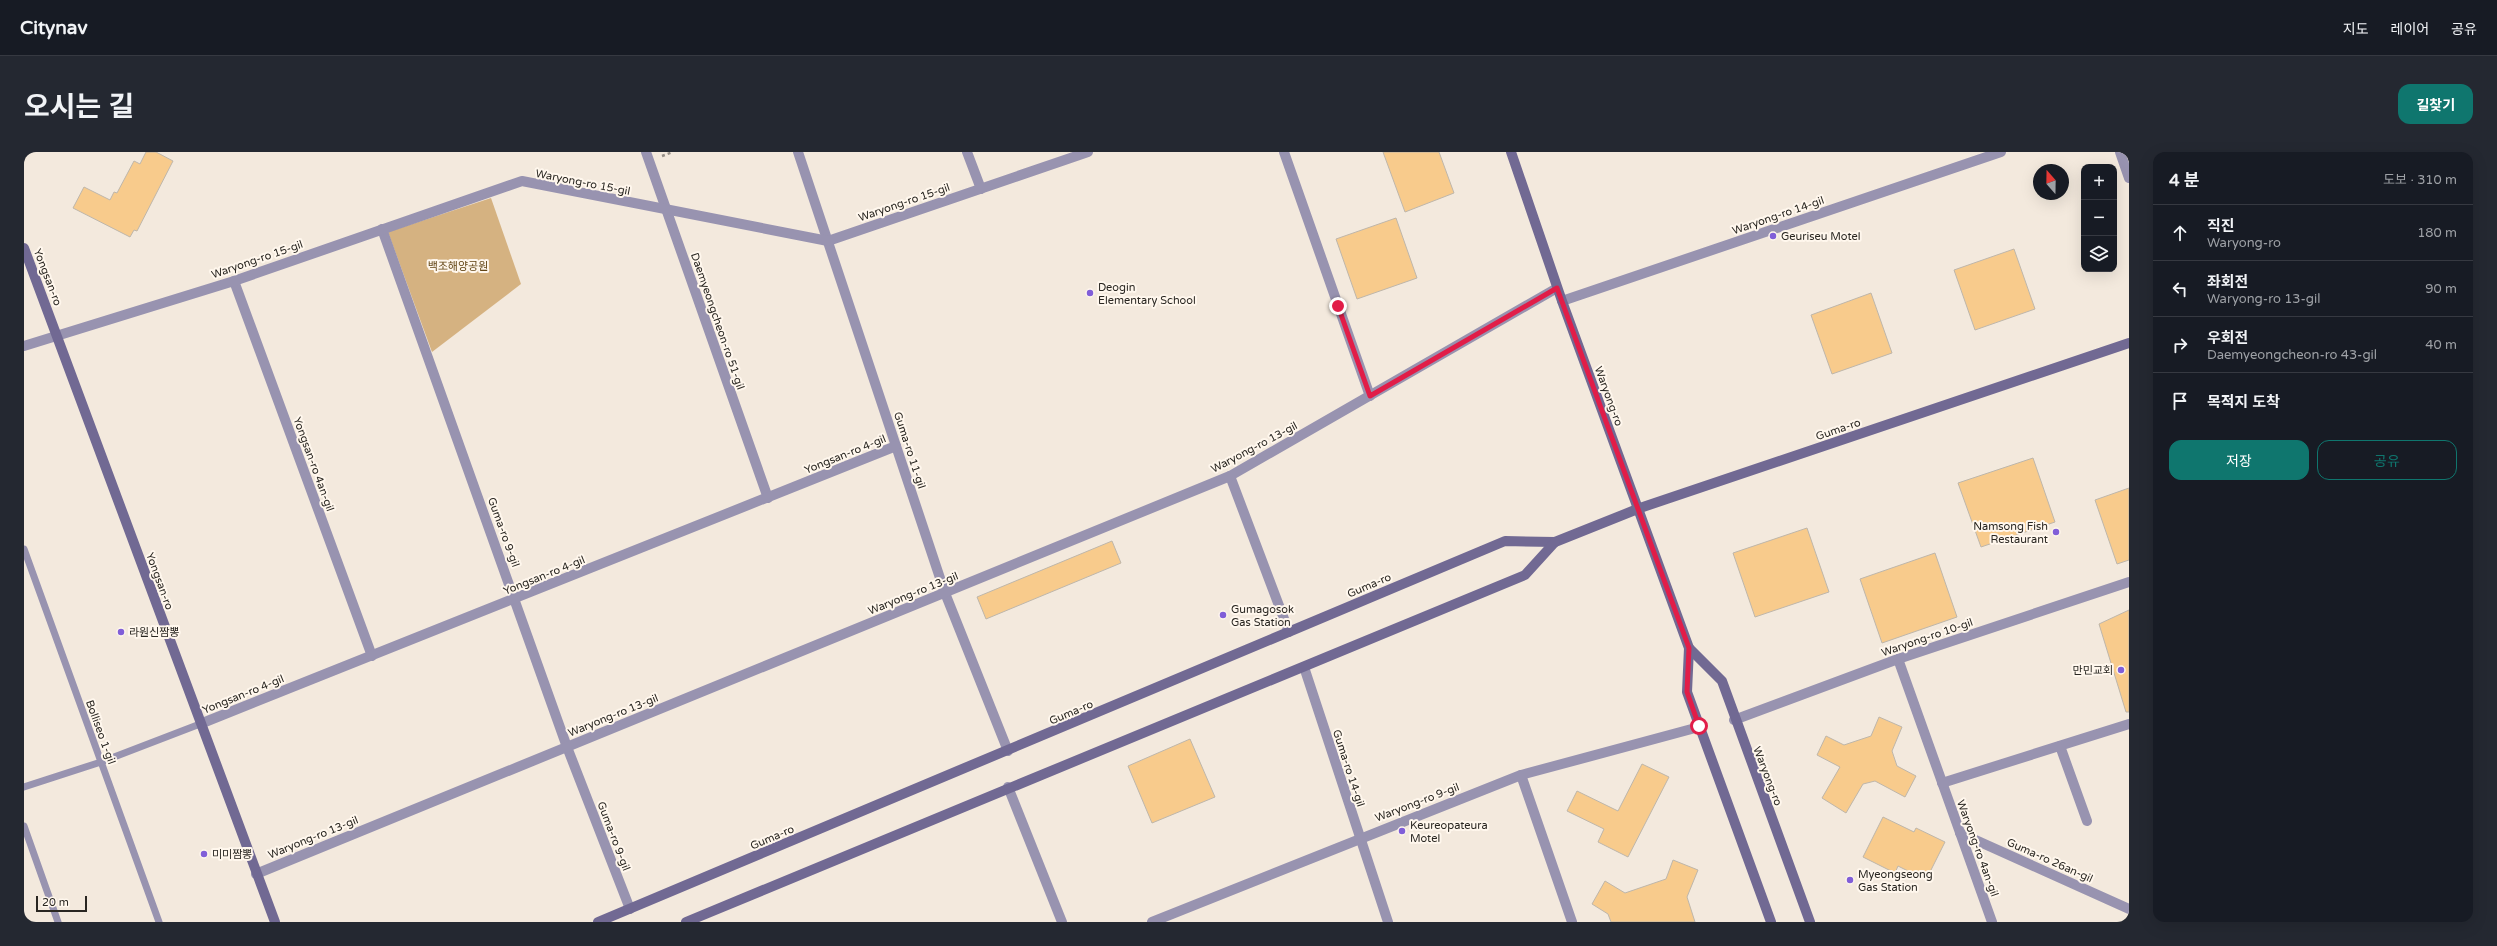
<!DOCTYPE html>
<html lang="ko">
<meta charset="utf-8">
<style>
:root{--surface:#171b24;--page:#242831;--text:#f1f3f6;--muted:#9ea1a6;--line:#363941;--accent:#0f766e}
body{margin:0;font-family:"Varela Round","Noto Sans KR",sans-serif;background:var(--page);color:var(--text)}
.controls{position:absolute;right:12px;top:12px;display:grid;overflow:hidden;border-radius:8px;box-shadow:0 4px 16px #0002}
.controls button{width:36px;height:36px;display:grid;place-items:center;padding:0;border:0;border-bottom:1px solid var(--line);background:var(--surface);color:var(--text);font:20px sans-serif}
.compass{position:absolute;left:2009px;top:12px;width:36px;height:36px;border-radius:50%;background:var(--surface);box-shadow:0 4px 16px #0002;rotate:340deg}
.scale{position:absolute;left:12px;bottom:10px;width:51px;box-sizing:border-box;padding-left:4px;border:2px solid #292621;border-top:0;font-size:11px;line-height:14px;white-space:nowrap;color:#292621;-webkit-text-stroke:3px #fff7ed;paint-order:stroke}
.stop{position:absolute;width:12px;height:12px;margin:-9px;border:3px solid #e11d48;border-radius:50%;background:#fff}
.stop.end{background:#e11d48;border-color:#fff;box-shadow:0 1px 4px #0008}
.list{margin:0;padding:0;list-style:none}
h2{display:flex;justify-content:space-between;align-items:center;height:52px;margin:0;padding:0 16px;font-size:17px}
h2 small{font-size:13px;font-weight:400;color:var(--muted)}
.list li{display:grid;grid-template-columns:26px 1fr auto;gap:12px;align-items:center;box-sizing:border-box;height:56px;padding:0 16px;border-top:1px solid var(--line)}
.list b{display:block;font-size:15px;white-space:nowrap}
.list p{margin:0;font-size:13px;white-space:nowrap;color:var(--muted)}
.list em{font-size:13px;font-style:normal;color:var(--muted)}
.actions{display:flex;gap:8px;padding:12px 16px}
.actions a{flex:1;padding:9px 0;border:1px solid var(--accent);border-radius:12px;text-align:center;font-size:14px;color:var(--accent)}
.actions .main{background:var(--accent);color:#fff}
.icon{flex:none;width:22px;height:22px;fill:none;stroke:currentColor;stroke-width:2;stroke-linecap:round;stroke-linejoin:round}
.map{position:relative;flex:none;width:2105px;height:770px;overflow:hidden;border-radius:12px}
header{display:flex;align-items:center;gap:24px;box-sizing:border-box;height:56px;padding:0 20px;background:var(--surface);border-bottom:1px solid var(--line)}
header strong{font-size:19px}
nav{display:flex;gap:22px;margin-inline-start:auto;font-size:14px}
.intro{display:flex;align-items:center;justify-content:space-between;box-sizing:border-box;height:96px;padding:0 24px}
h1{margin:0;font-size:28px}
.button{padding:10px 18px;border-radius:12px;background:var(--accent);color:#fff;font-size:14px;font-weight:700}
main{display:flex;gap:24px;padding:0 24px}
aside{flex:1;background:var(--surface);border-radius:12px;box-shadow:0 4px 16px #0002}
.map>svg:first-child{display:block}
</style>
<header>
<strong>Citynav</strong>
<nav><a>지도</a><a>레이어</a><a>공유</a></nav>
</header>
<div class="intro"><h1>오시는 길</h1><a class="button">길찾기</a></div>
<main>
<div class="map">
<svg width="2105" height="770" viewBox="0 0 2105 770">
<rect width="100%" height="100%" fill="#f3e9dd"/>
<path fill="#d5b281" d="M 467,46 L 497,132 L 408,200 L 364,80 Z"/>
<g fill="#f8cb8c" stroke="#beb6aa">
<path d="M 122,0 L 132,0 L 149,9 L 113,79 L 110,78 L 106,85 L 49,56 L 60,35 L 86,48 L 90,40 L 93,41 L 110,9 L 116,12 Z"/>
<path d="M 1359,0 L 1415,0 L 1430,41 L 1381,60 Z"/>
<path d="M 1372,66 L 1393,126 L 1333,147 L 1312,87 Z"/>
<path d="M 1990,97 L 2011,157 L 1951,178 L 1930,118 Z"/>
<path d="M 1847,141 L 1868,201 L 1808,222 L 1787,163 Z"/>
<path d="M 2009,306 L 2031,370 L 1957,395 L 1934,331 Z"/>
<path d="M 2105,336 L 2105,408 L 2093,412 L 2071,348 Z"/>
<path d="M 1783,376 L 1805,440 L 1731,465 L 1709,401 Z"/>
<path d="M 1088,389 L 1097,411 L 962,467 L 953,445 Z"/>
<path d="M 1911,401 L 1933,465 L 1858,491 L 1836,427 Z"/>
<path d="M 2105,458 L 2105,560 L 2102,560 L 2075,472 Z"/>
<path d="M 1855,565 L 1878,575 L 1868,599 L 1873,614 L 1892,624 L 1881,645 L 1851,629 L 1839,632 L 1822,661 L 1798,646 L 1816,615 L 1793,603 L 1802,584 L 1820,593 L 1847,584 Z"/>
<path d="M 1166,587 L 1191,645 L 1128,671 L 1104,614 Z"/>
<path d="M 1618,612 L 1645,625 L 1604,705 L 1574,690 L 1580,677 L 1543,659 L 1553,639 L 1594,659 Z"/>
<path d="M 1859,665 L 1890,680 L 1892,676 L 1921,690 L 1902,728 L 1874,714 L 1871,721 L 1839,705 Z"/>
<path d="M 1649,708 L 1674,718 L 1663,745 L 1671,770 L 1587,770 L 1584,762 L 1568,752 L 1581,729 L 1601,741 L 1642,727 Z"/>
</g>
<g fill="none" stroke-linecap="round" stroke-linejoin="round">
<path stroke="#948d85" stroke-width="2.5" stroke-dasharray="3 3" stroke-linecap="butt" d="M 638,4 L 649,0"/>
<g stroke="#9893b0" stroke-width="7">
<path d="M 0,397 L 135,770"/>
<path d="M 0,635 L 77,610 L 176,572"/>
<path d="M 0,674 L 34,770"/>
</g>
<g stroke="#9893b0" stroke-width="10">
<path d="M 622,0 L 744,346"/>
<path d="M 774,0 L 921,441 L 984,599"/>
<path d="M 943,0 L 957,37"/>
<path d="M 1260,0 L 1346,244"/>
<path d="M 2096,0 L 2105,26"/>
<path d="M 358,77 L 543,595 L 606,757"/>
<path d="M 210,129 L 348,504"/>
<path d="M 1538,149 L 1977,0"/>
<path d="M 0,194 L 210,129 L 498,29 L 804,89 L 1064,0"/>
<path d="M 1206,324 L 1265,480"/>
<path d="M 1874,507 L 1968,770"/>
<path d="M 1280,515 L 1364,770"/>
<path d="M 1710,568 L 1874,507 L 2105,430"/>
<path d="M 176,572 L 872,294"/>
<path d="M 2036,594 L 2063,669"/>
<path d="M 1497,623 L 1548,770"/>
<path d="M 1918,631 L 2105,572"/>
<path d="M 984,635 L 1038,770"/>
<path d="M 1936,681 L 2105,757"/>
<path d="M 232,722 L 1206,324 L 1533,136"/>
<path d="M 1128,770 L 1497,623 L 1675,575"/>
</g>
<g stroke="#716993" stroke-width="10">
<path d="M 1487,0 L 1538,149 L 1665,496 L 1663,540 L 1747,770"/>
<path d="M 0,96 L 251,770"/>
<path d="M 1665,496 L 1698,529 L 1786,770"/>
<path d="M 574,770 L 1481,389 L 1531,390 L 1616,356 L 2105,191"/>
<path d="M 662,770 L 1501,423 L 1531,390"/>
</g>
</g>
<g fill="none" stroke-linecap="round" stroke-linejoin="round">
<path stroke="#e11d48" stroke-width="5" d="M 1314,154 L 1346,244 L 1533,136 L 1665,496 L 1663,540 L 1675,574"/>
</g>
<g fill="#805ed8" stroke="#fff7ed" stroke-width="1.5">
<circle cx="1749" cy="84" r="4"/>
<circle cx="1066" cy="141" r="4"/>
<circle cx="2032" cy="380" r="4"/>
<circle cx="1199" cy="463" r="4"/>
<circle cx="97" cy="480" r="4"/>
<circle cx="2097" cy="518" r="4"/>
<circle cx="1378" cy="679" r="4"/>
<circle cx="180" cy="702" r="4"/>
<circle cx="1826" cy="728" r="4"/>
</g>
<g text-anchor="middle" stroke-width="4" stroke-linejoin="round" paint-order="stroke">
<g font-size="11" fill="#292621" stroke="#fff7ed">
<text transform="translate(559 30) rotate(11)" y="4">Waryong-ro 15-gil</text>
<text transform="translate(880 50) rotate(-19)" y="4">Waryong-ro 15-gil</text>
<text transform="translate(1754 63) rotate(-19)" y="4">Waryong-ro 14-gil</text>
<text transform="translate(233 107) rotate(-19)" y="4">Waryong-ro 15-gil</text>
<text transform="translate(24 125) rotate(69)" y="4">Yongsan-ro</text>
<text transform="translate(694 169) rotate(71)" y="4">Daemyeongcheon-ro 51-gil</text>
<text transform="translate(1585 244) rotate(70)" y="4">Waryong-ro</text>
<text transform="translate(1814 277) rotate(-19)" y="4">Guma-ro</text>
<text transform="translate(1230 295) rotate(-28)" y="4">Waryong-ro 13-gil</text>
<text transform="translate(886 298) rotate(72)" y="4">Guma-ro 11-gil</text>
<text transform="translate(821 302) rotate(-22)" y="4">Yongsan-ro 4-gil</text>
<text transform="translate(290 312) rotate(70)" y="4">Yongsan-ro 4an-gil</text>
<text transform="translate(480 380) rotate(70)" y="4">Guma-ro 9-gil</text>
<text transform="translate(520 423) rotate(-22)" y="4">Yongsan-ro 4-gil</text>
<text transform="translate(136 429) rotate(70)" y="4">Yongsan-ro</text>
<text transform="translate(1345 433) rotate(-23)" y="4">Guma-ro</text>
<text transform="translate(889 441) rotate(-22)" y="4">Waryong-ro 13-gil</text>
<text transform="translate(1903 485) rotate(-19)" y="4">Waryong-ro 10-gil</text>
<text transform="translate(219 542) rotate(-22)" y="4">Yongsan-ro 4-gil</text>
<text transform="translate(1047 560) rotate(-23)" y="4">Guma-ro</text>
<text transform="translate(589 563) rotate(-22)" y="4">Waryong-ro 13-gil</text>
<text transform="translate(77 580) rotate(70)" y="4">Bolliseo 1-gil</text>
<text transform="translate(1325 616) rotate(72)" y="4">Guma-ro 14-gil</text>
<text transform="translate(1744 624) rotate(69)" y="4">Waryong-ro</text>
<text transform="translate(1393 650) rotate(-21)" y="4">Waryong-ro 9-gil</text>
<text transform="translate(590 684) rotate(69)" y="4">Guma-ro 9-gil</text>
<text transform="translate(289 685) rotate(-22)" y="4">Waryong-ro 13-gil</text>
<text transform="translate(748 685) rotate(-23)" y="4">Guma-ro</text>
<text transform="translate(1954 696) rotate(70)" y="4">Waryong-ro 4an-gil</text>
<text transform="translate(2026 708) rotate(24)" y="4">Guma-ro 26an-gil</text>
</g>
<g font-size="11" fill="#292621" stroke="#fff7ed" text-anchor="start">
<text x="1757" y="88">Geuriseu Motel</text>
<text x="1074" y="139">Deogin<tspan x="1074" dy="13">Elementary School</tspan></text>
<text x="2024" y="378" text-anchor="end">Namsong Fish<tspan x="2024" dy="13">Restaurant</tspan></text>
<text x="1207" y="461">Gumagosok<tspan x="1207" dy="13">Gas Station</tspan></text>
<text x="105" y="484">라원신짬뽕</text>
<text x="2089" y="522" text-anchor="end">만민교회</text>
<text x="1386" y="677">Keureopateura<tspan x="1386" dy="13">Motel</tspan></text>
<text x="188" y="706">미미짬뽕</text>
<text x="1834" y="726">Myeongseong<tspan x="1834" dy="13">Gas Station</tspan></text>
</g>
<g font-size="11" fill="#624414" stroke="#fff7ed">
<text x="434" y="118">백조해양공원</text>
</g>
</g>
</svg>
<div class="controls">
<button>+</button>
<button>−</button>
<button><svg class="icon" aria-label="layers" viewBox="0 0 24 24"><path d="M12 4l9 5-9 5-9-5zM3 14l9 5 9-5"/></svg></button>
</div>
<svg class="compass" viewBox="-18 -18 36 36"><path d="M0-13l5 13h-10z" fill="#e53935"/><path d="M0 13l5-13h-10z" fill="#9ea1a6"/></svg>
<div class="scale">20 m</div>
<div class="stop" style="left:1675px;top:574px"></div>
<div class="stop end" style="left:1314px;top:154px"></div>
</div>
<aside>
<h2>4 분<small>도보 · 310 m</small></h2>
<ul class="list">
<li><svg class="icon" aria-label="ahead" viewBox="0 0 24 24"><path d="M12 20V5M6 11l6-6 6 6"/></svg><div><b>직진</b><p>Waryong-ro</p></div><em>180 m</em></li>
<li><svg class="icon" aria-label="left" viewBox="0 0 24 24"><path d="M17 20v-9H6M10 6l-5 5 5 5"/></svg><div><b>좌회전</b><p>Waryong-ro 13-gil</p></div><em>90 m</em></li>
<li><svg class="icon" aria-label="right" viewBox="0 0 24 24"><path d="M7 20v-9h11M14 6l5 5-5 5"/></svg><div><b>우회전</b><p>Daemyeongcheon-ro 43-gil</p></div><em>40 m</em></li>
<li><svg class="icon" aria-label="arrive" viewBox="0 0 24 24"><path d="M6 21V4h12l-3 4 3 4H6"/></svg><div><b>목적지 도착</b></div></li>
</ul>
<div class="actions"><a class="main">저장</a><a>공유</a></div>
</aside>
</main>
